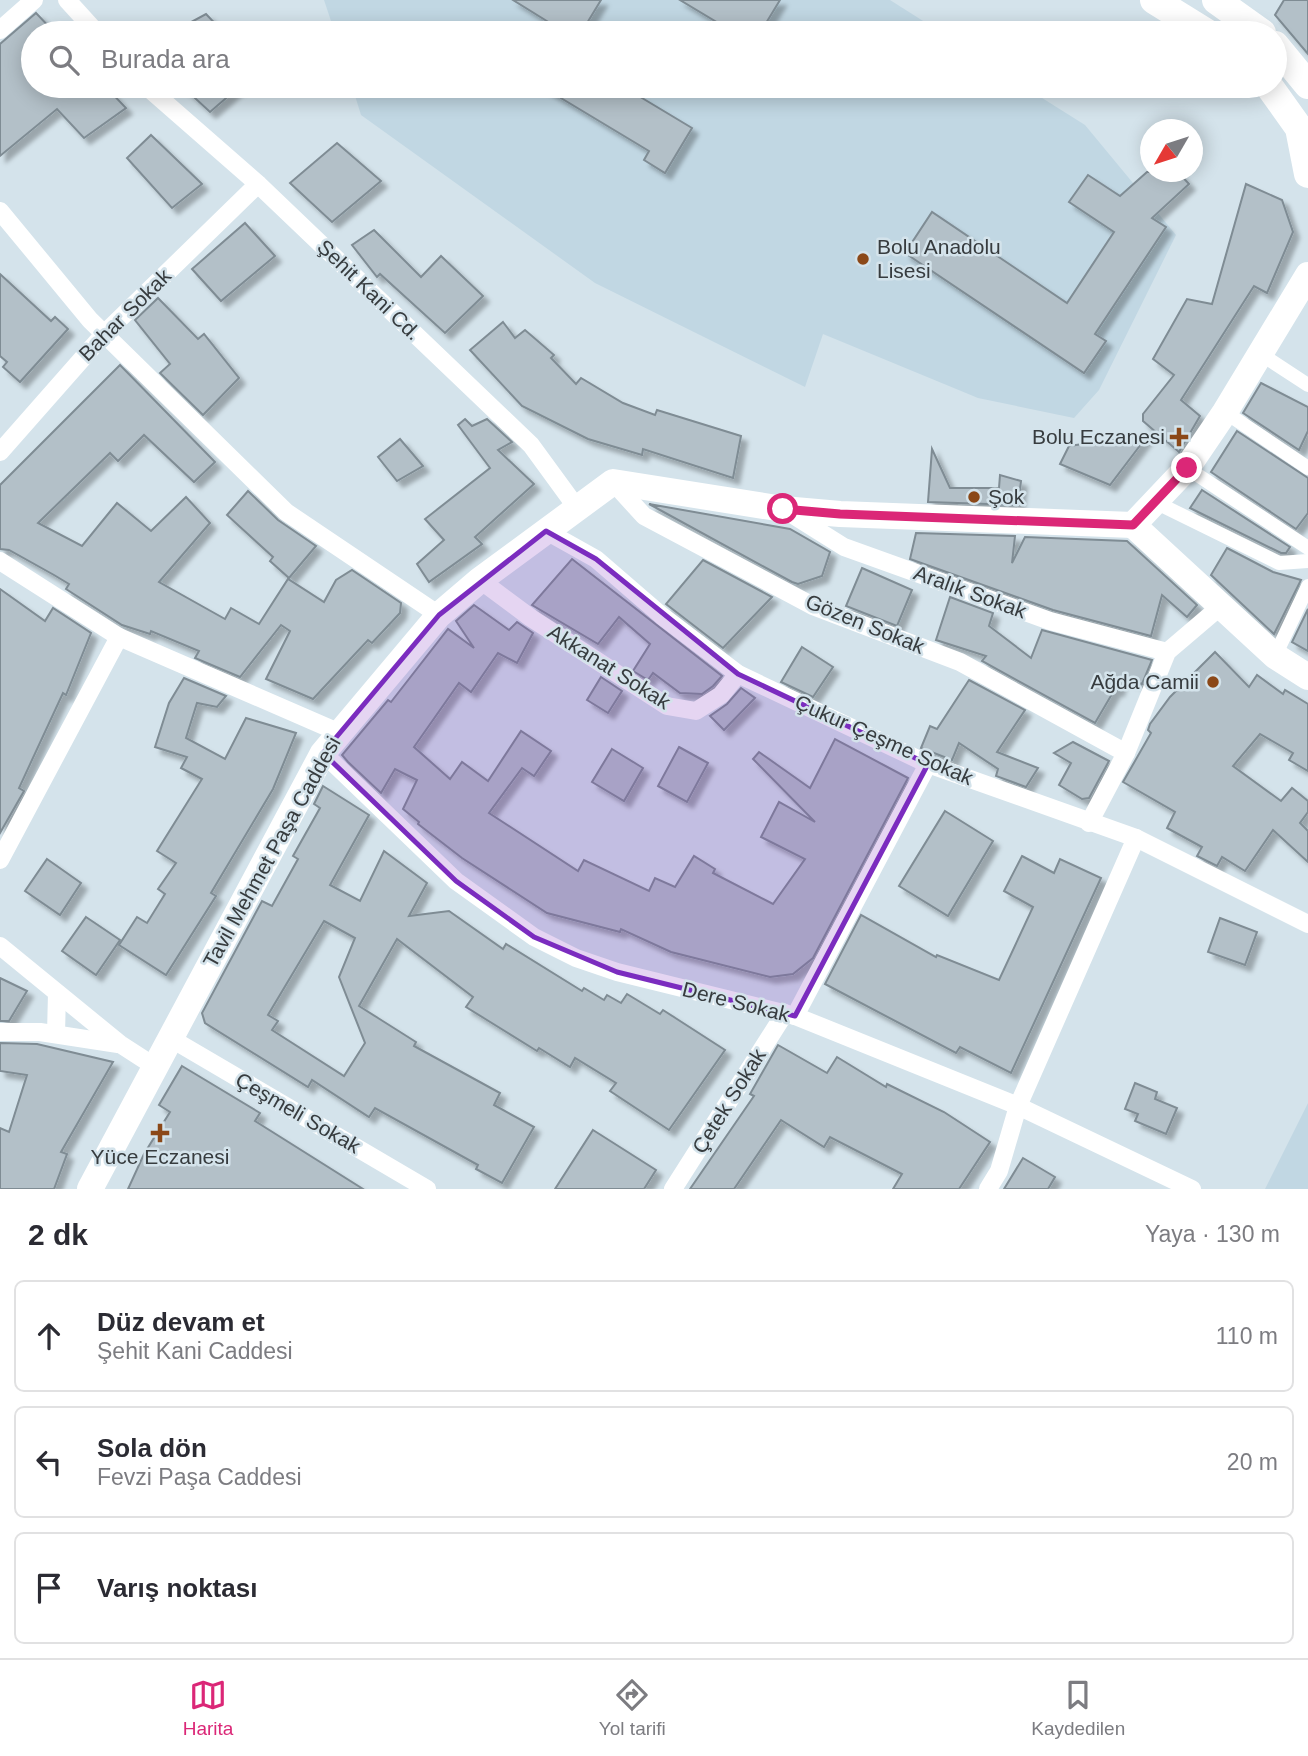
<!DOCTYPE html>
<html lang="tr">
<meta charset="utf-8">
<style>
:root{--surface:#fff;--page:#f7f7f7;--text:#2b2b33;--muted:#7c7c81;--line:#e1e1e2;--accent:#db2777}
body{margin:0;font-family:Helvetica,sans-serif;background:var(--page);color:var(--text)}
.compass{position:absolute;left:1140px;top:119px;width:63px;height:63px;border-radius:50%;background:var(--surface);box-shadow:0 4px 18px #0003;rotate:231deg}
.stop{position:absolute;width:21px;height:21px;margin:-16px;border:5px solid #db2777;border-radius:50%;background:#fff}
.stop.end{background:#db2777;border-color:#fff;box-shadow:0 2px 7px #0008}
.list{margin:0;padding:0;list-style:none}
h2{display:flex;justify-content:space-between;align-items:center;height:91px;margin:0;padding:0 28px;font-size:30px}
h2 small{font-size:23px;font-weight:400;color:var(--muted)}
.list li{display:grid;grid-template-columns:46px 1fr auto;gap:21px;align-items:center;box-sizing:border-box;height:112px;margin:0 14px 14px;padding:0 14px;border:2px solid var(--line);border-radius:10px}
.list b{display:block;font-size:26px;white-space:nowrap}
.list p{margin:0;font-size:23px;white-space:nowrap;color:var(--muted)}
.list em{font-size:23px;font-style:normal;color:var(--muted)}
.icon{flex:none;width:38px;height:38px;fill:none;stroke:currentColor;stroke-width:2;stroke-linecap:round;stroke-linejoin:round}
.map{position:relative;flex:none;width:1308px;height:1189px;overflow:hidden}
.search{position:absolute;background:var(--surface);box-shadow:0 4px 18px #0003;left:21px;right:21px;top:21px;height:77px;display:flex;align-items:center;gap:18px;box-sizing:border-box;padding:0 24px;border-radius:38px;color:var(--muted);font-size:26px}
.sheet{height:469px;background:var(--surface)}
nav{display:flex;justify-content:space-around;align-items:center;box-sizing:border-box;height:98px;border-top:2px solid var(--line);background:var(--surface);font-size:19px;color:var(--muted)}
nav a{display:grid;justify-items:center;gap:4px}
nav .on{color:var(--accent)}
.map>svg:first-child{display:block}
</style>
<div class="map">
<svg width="1308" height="1189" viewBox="0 0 1308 1189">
<defs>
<filter id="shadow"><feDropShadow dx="6" dy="6" stdDeviation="2" flood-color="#0004"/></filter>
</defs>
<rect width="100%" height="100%" fill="#d4e3eb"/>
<g fill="#c1d7e3">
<path d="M 324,0 L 890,0 L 942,33 L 335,33 Z"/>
<path d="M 352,86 L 1023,86 L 1085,125 L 1176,235 L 1099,390 L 1074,418 L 978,398 L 823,334 L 805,387 L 595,283 L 361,115 Z"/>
<path d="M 1308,1103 L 1308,1189 L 1265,1189 Z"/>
</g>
<g fill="#b3c0c8" stroke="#7f8c94" stroke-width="2" fill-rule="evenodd" filter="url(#shadow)">
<path d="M 513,0 L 601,0 L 581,33 L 544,33 L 550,23 Z"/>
<path d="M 680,0 L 780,0 L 760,33 L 735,33 Z"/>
<path d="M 1284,0 L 1308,0 L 1308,54 L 1275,15 Z"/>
<path d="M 36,13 L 55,33 L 33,33 L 33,86 L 105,86 L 126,108 L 84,138 L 57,109 L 0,156 L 0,44 Z"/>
<path d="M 206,14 L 224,33 L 171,33 Z"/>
<path d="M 182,86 L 240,86 L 210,112 Z"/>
<path d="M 541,86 L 622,86 L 692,128 L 665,173 L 644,160 L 649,151 Z"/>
<path d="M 151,135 L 202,184 L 172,208 L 127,158 Z"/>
<path d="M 337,143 L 381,181 L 332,222 L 290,183 Z"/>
<path d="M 1147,172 L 1178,172 L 1189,184 L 1152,218 L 1166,227 L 1095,334 L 1106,341 L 1084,373 L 905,253 L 932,212 L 1067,303 L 1114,232 L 1069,202 L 1088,175 L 1120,196 Z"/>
<path d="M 1246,184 L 1282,200 L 1293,232 L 1267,293 L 1254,286 L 1181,400 L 1200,416 L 1179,452 L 1143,421 L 1143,414 L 1174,375 L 1153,359 L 1187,299 L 1212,304 Z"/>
<path d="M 245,223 L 275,256 L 221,301 L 192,269 Z"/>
<path d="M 374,230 L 421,277 L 441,256 L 483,296 L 445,333 L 380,274 L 377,277 L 352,245 Z"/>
<path d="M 0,274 L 51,321 L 55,317 L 68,329 L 20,382 L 3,367 L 7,362 L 0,356 Z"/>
<path d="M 158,298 L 198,339 L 204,334 L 239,378 L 203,415 L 160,373 L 170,364 L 135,320 Z"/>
<path d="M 503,322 L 515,338 L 525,330 L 554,355 L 551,358 L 576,384 L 581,378 L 623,403 L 655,415 L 657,410 L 741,436 L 733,478 L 643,449 L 642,455 L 588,439 L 522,406 L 470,350 Z"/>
<path d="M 120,365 L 215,462 L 194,482 L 144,435 L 118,461 L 110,453 L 38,523 L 82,546 L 117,503 L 151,531 L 186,497 L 210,523 L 159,582 L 225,619 L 231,608 L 259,624 L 288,579 L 324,602 L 336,580 L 352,570 L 401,603 L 400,613 L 372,643 L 368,640 L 313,699 L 266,679 L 290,631 L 281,625 L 240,677 L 195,658 L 199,651 L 151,631 L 150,634 L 122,625 L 66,589 L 69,584 L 54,575 L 9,550 L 0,549 L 0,485 Z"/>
<path d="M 1261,383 L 1308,407 L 1308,431 L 1299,450 L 1243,413 Z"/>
<path d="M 465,419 L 472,426 L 487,419 L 512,442 L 498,450 L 534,484 L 475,537 L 482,544 L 429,582 L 417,564 L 444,540 L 425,519 L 490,468 L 458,425 Z"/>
<path d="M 1237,431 L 1308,478 L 1308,513 L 1296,529 L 1211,472 Z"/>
<path d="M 1148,435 L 1110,485 L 1060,464 L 1069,446 Z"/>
<path d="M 400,439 L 423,466 L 397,481 L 378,457 Z"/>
<path d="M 932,449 L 950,488 L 999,488 L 1000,475 L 1021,481 L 1018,505 L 928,502 Z"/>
<path d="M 1202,490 L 1290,547 L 1286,553 L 1281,553 L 1190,508 Z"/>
<path d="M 248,491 L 278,520 L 316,546 L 289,578 L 270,561 L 273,557 L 227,515 Z"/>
<path d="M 649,504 L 790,529 L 830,552 L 822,576 L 798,584 L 792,582 Z"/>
<path d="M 916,533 L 1015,536 L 1012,563 L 1025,537 L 1127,541 L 1197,605 L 1187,617 L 1162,595 L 1151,636 L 1053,610 L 910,559 Z"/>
<path d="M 1227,548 L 1273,572 L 1301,580 L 1274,634 L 1211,575 Z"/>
<path d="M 572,559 L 722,676 L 713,686 L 702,694 L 680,693 L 653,673 L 648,680 L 633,671 L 650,644 L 619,617 L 598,644 L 532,605 Z"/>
<path d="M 703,560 L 772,597 L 723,648 L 666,604 Z"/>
<path d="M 862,568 L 912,590 L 897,626 L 846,606 Z"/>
<path d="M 0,589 L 45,621 L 53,608 L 91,633 L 66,695 L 63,693 L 19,788 L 24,791 L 0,833 Z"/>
<path d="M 950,597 L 993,613 L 989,626 L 1031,658 L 1042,630 L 1152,660 L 1142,684 L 1121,678 L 1118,690 L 1115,689 L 1095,723 L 982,661 L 986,656 L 936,640 Z"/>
<path d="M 474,605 L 509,630 L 517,622 L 533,633 L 517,663 L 498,653 L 471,692 L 459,683 L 414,747 L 450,779 L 462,762 L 488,781 L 521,731 L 551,751 L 534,776 L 522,768 L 489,813 L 578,871 L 584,860 L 649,891 L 655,878 L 675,887 L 694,856 L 715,869 L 713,873 L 773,904 L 805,859 L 761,837 L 779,802 L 815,822 L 753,759 L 759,752 L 810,788 L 835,739 L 908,778 L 813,958 L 793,974 L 770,977 L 671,952 L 621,929 L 620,932 L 547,913 L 462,858 L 418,824 L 419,822 L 403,809 L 417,780 L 395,769 L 381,793 L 348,762 L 342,755 L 388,700 L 391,702 L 448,629 L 474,648 L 456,621 Z"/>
<path d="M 1308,609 L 1308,651 L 1292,642 Z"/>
<path d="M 802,647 L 833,667 L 813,697 L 781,682 Z"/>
<path d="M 1215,652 L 1249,687 L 1257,675 L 1283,694 L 1285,690 L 1308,704 L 1308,771 L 1289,760 L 1293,753 L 1260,734 L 1233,766 L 1281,801 L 1292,788 L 1308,801 L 1308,812 L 1300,823 L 1308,831 L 1308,862 L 1273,830 L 1245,871 L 1222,857 L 1217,866 L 1197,856 L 1202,847 L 1167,828 L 1175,812 L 1123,782 L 1151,733 L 1148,730 L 1150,724 L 1170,697 Z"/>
<path d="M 601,677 L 622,691 L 608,713 L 587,700 Z"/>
<path d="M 184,678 L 226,696 L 217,707 L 197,703 L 186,738 L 225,759 L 246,718 L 296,733 L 273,789 L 211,893 L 216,896 L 166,975 L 119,945 L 137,917 L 147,923 L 165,894 L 158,889 L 176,863 L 157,851 L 202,779 L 181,768 L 187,757 L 155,747 L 169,703 Z"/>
<path d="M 969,680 L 1025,710 L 997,752 L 1038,768 L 1026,787 L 996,776 L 998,769 L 959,743 L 952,760 L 921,748 L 930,726 L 937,729 Z"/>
<path d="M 741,688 L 755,698 L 724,730 L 710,716 L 727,704 Z"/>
<path d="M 1073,742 L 1109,761 L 1089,798 L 1082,799 L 1059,785 L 1071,763 L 1054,753 Z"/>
<path d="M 679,747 L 708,763 L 687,802 L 658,786 Z"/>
<path d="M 612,749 L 643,768 L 624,801 L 592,782 Z"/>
<path d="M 323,786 L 369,815 L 330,885 L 360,901 L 384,851 L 427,883 L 409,916 L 449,911 L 503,949 L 506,944 L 582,991 L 584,988 L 604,1000 L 607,995 L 621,1003 L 627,994 L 660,1014 L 663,1010 L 725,1050 L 669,1130 L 610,1091 L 616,1083 L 575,1058 L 570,1067 L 539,1048 L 537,1051 L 466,1007 L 473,997 L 397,939 L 359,1006 L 416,1042 L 414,1046 L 500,1093 L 494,1105 L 534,1127 L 502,1183 L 476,1169 L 478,1165 L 375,1108 L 369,1117 L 312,1080 L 308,1087 L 205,1023 L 202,1013 L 262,901 L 272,906 L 298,859 L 293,856 L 320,808 L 314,804 ZM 324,921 L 355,938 L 339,977 L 365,1043 L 344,1076 L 272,1030 L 278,1021 L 268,1015 Z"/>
<path d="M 945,811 L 993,841 L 948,916 L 899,886 Z"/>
<path d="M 1022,856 L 1054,873 L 1060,859 L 1101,878 L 1011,1073 L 960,1047 L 956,1053 L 825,984 L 861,915 L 936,957 L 937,955 L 999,980 L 1033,907 L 1004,891 Z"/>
<path d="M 47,859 L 81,883 L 60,915 L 25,891 Z"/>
<path d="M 86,917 L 120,940 L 96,975 L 62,951 Z"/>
<path d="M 1220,918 L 1257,932 L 1245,965 L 1208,952 Z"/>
<path d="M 0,978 L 27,991 L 9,1021 L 0,1021 Z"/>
<path d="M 0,1043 L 37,1044 L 113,1062 L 61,1152 L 67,1154 L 54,1189 L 0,1189 L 0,1128 L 9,1132 L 27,1075 L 0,1071 Z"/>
<path d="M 778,1045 L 827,1073 L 837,1057 L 886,1087 L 887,1084 L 944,1112 L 990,1142 L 959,1189 L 893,1189 L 902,1174 L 830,1137 L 824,1147 L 781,1120 L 734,1189 L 690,1189 L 754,1096 L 750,1094 Z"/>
<path d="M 182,1066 L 260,1113 L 255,1121 L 363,1189 L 128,1189 L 144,1154 L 170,1112 L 159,1105 Z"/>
<path d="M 1135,1083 L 1157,1092 L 1155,1099 L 1177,1108 L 1166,1134 L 1135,1121 L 1138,1114 L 1125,1109 Z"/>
<path d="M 593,1130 L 656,1170 L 644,1189 L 555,1189 Z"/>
<path d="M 1023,1158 L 1055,1177 L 1048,1189 L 1004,1189 Z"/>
</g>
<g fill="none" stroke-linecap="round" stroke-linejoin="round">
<g stroke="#fff" stroke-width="14">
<path d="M 1259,353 L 1308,385"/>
<path d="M 1225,412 L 1308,468"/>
<path d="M 1187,468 L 1308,548"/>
<path d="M 1155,502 L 1279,563 L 1308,561"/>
<path d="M 1275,656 L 1308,586"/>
</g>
<g stroke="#fff" stroke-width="18">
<path d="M 67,0 L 97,33"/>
<path d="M 0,30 L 34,0"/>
<path d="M 146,86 L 258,184 L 531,445 L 577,508"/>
<path d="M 0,211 L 90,320 L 286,512 L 439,615"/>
<path d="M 0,452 L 104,334 L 258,184"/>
<path d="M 613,482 L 644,516 L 813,606 L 960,662 L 1126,753"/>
<path d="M 785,510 L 844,547 L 1050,621 L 1167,652"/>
<path d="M 546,531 L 596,559 L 662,616 L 738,674 L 928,764 L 1136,838 L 1308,924"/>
<path d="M 0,561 L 119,637 L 338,732"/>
<path d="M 480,580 L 531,618 L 667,706 L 696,711 L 721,695 L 738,674"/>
<path d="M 323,753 L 456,881 L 534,937 L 576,958 L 617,972 L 795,1016 L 1018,1106 L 1192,1189"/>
<path d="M 1089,823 L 1126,753 L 1167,652 L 1221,606"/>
<path d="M 0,860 L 119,637"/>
<path d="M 0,946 L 120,1044 L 154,1066"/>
<path d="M 795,1016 L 928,764"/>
<path d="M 0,1032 L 40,1032 L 118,1044"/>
<path d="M 56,1034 L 57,993"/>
<path d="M 170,1038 L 427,1189"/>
<path d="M 673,1189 L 785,1013"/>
<path d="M 988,1189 L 999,1171 L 1018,1106 L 1136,838"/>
</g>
<g stroke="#fff" stroke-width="26">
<path d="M 1133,525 L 1187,468 L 1225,412 L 1308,275"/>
<path d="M 1133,525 L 1275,656 L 1308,677"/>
<path d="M 90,1189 L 323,753 L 439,615 L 480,580 L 613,482 L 783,509 L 840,514 L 1133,525"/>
</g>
<g stroke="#fff" stroke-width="28">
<path d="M 1154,0 L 1207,33"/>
<path d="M 1216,0 L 1262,33"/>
<path d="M 1275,45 L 1308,85"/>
<path d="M 1269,86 L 1299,128 L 1308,174"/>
</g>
</g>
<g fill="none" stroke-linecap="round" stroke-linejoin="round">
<path stroke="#db2777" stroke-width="9" d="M 783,509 L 840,514 L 1133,525 L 1187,468"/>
</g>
<path fill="#7b2cbf" fill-opacity="0.2" stroke="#7b2cbf" stroke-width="5" stroke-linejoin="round" d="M 546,531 L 596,559 L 738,674 L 928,764 L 795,1016 L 617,972 L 534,937 L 456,881 L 323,753 L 439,615 Z"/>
<g fill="#8b4818" stroke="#d4e3eb" stroke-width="2.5">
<circle cx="863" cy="259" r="7"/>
<path d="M1175.5 426.5h7v7h7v7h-7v7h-7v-7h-7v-7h7z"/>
<circle cx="974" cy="497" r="7"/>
<circle cx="1213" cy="682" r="7"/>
<path d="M156.5 1122.5h7v7h7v7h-7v7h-7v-7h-7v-7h7z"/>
</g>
<g text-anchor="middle" stroke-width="5" stroke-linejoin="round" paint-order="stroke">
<g font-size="21" fill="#373c3f" stroke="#d4e3eb" text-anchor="start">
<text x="877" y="254">Bolu Anadolu<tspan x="877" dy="24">Lisesi</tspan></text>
<text x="1165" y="444" text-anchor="end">Bolu Eczanesi</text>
<text x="988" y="504">Şok</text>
<text x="1199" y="689" text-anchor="end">Ağda Camii</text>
<text x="160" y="1164" text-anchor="middle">Yüce Eczanesi</text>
</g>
<g font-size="21" fill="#373c3f" stroke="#d4e3eb">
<text transform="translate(369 290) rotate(44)" y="7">Şehit Kani Cd.</text>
<text transform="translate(125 315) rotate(-45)" y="7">Bahar Sokak</text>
<text transform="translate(970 592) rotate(20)" y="7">Aralık Sokak</text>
<text transform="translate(865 624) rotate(22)" y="7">Gözen Sokak</text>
<text transform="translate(609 667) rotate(32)" y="7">Akkanat Sokak</text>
<text transform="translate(884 740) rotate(24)" y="7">Çukur Çeşme Sokak</text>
<text transform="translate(272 852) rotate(-61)" y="7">Tavil Mehmet Paşa Caddesi</text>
<text transform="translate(736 1002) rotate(14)" y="7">Dere Sokak</text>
<text transform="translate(729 1101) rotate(-58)" y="7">Çetek Sokak</text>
<text transform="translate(298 1113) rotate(30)" y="7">Çeşmeli Sokak</text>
</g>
</g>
</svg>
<svg class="compass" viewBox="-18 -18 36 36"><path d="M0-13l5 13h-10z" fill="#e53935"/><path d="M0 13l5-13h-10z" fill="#7c7c81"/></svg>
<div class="stop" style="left:783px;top:509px"></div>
<div class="stop end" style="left:1187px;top:468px"></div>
<div class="search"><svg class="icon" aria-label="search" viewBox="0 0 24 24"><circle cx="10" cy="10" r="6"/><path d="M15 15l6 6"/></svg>Burada ara</div>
</div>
<section class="sheet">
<h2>2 dk<small>Yaya · 130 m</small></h2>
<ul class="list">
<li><svg class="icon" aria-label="ahead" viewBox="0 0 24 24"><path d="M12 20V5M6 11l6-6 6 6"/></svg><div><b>Düz devam et</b><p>Şehit Kani Caddesi</p></div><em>110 m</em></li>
<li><svg class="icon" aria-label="left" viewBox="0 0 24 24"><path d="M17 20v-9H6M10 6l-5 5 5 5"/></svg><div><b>Sola dön</b><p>Fevzi Paşa Caddesi</p></div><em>20 m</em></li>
<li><svg class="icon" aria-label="arrive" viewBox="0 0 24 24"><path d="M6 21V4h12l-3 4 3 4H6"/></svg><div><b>Varış noktası</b></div></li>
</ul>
</section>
<nav>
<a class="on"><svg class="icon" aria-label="map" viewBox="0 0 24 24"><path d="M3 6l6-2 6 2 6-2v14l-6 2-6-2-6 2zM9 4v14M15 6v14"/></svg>Harita</a>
<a><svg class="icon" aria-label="directions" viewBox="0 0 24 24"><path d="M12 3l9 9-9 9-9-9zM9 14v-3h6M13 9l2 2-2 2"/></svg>Yol tarifi</a>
<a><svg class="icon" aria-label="saved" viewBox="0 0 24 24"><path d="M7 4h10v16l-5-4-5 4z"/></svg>Kaydedilen</a>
</nav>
